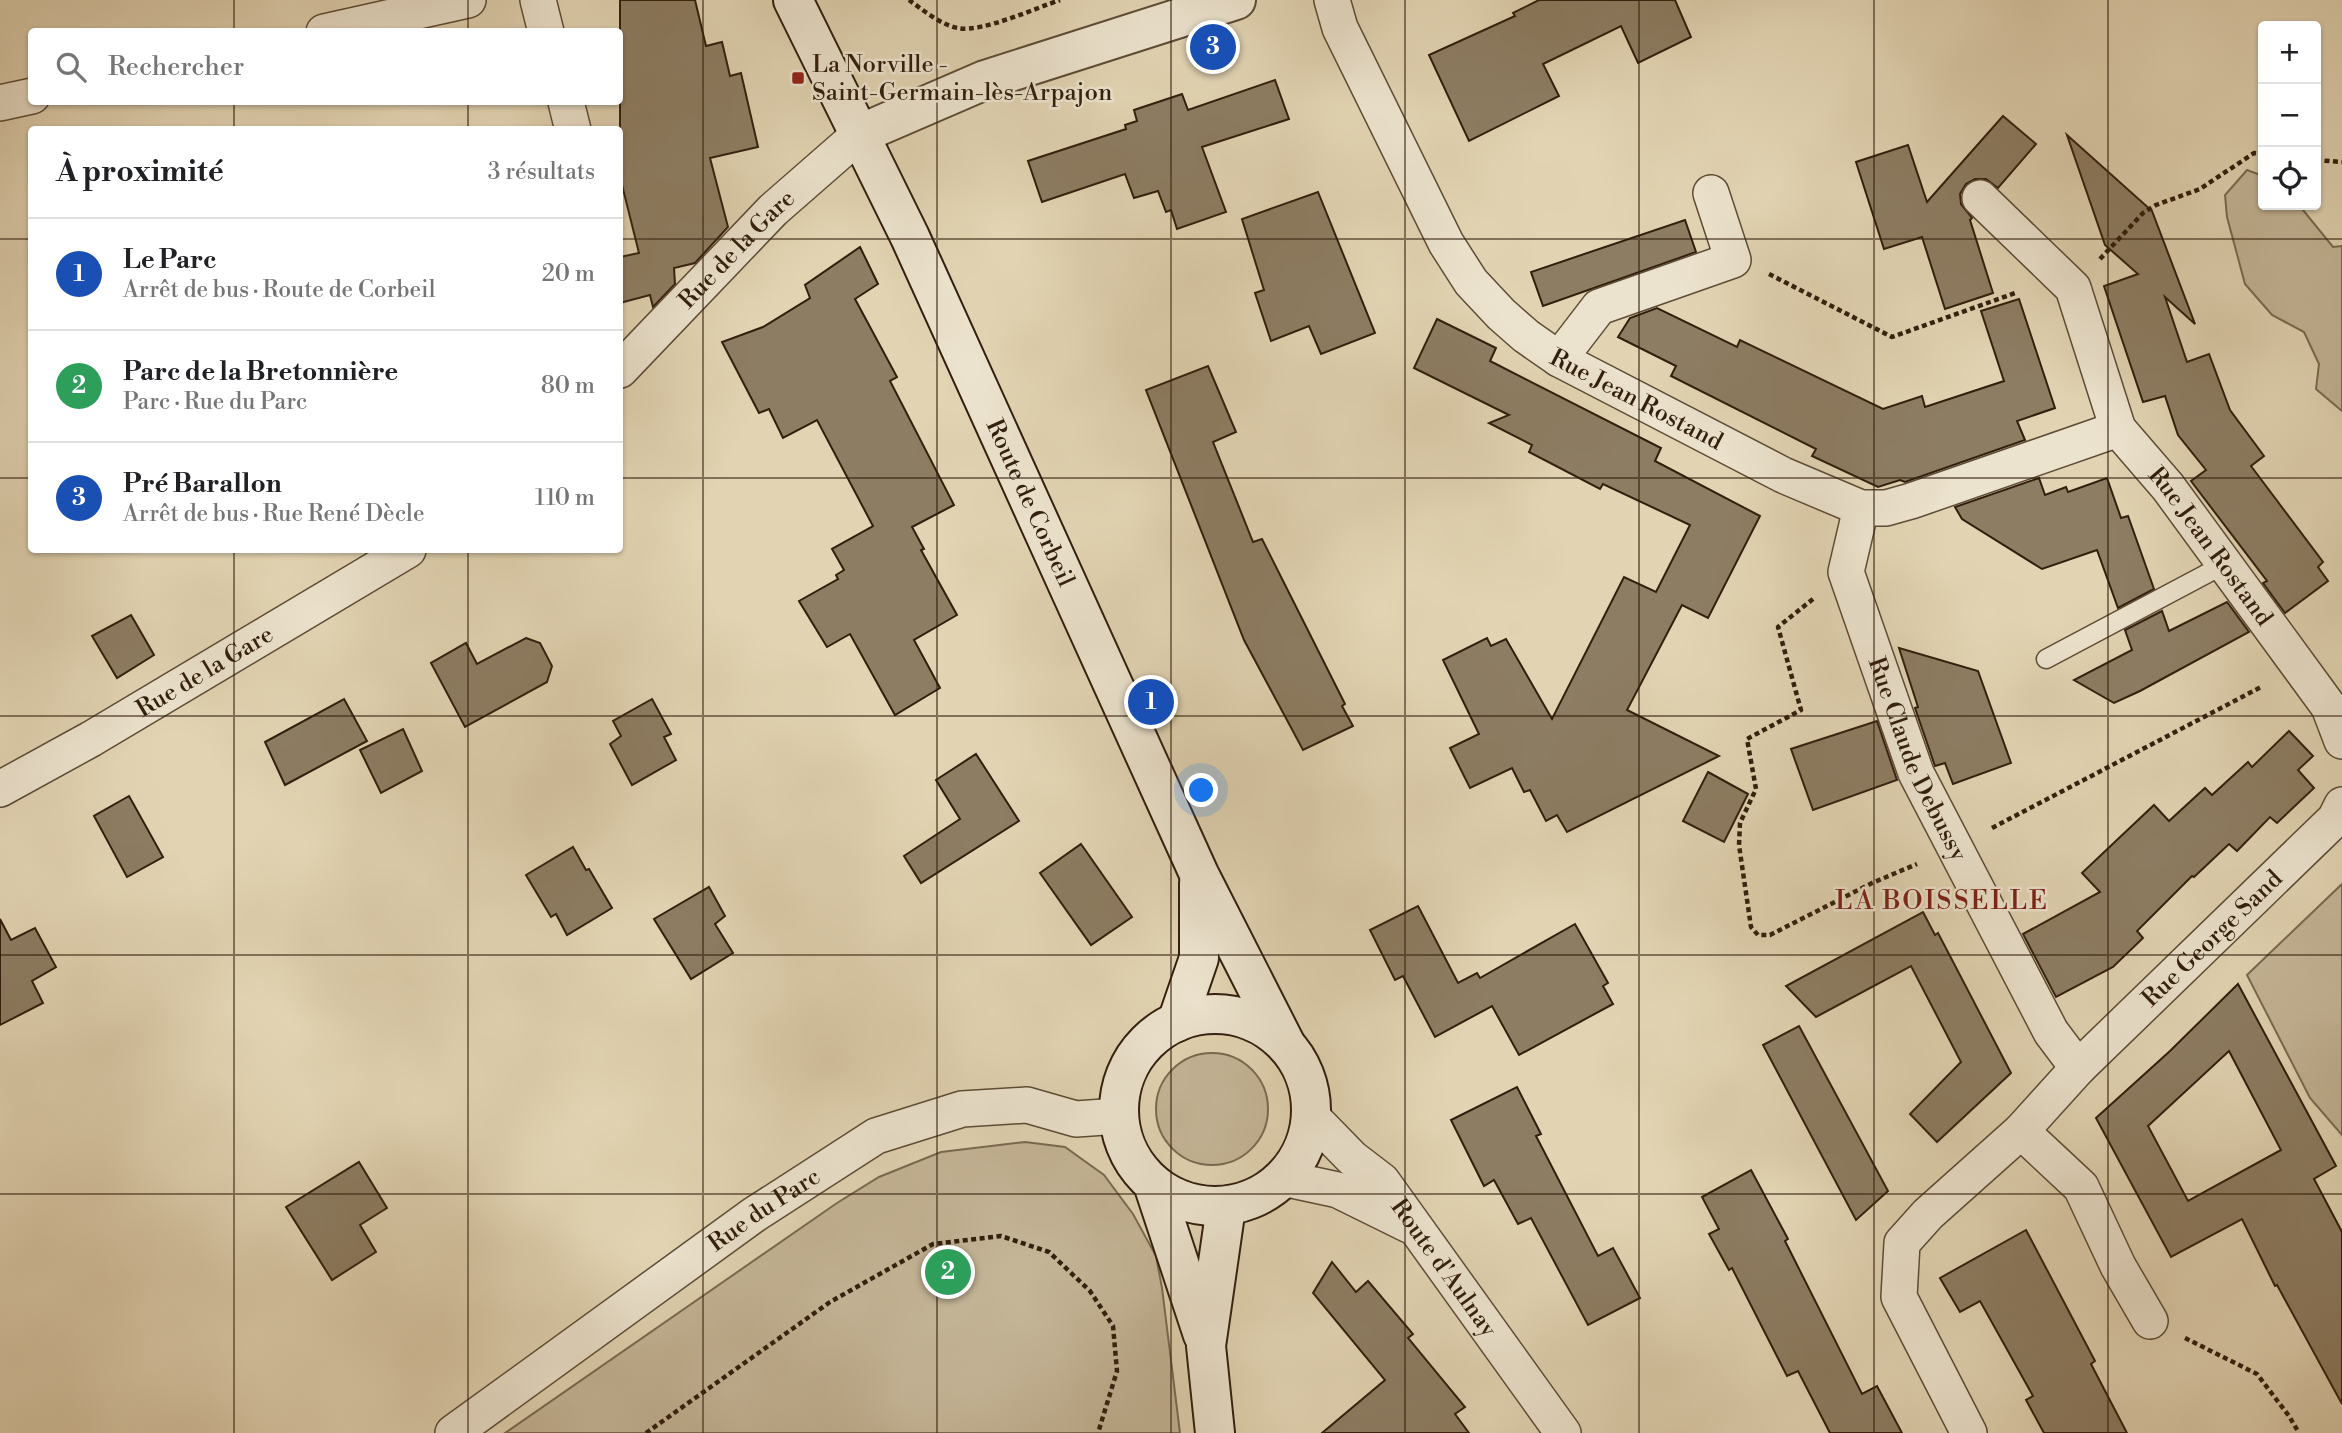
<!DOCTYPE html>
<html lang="fr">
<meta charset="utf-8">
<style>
:root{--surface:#fff;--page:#f6f6f6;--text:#202124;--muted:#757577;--line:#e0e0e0;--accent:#8f2418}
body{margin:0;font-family:"Libre Bodoni",serif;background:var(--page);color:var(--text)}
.controls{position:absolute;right:21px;top:21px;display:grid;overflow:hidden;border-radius:7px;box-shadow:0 2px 5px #0004}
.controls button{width:63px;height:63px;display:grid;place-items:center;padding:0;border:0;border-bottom:2px solid var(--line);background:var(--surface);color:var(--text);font:35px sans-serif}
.you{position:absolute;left:1202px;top:791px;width:24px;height:24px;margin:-18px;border:5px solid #fff;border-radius:50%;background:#1a73e8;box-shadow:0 0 0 10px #1a73e833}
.badge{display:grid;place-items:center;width:46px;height:46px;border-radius:50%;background:var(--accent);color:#fff;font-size:23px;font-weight:700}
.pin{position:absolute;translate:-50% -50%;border:4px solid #fff;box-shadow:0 2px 7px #0006}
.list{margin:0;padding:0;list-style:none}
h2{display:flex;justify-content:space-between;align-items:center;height:91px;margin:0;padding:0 28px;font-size:30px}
h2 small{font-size:23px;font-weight:400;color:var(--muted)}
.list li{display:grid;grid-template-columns:46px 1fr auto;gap:21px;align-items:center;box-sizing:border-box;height:112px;padding:0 28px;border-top:2px solid var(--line)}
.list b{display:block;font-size:26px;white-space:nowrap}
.list p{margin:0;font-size:23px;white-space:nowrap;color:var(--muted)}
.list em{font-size:23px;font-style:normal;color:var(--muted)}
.icon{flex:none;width:38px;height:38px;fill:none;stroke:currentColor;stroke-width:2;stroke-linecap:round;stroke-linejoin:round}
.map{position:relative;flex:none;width:2342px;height:1433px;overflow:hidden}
.search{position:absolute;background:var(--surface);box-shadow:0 2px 5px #0004;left:28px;top:28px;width:595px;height:77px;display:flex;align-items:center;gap:18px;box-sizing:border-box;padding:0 24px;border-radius:7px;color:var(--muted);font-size:26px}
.panel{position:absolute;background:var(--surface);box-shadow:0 2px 5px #0004;left:28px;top:126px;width:595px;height:427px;border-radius:7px}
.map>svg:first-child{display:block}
</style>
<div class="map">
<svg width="2342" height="1433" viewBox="0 0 2342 1433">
<rect width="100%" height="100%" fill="#e2d4b3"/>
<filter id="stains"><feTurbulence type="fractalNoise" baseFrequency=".00286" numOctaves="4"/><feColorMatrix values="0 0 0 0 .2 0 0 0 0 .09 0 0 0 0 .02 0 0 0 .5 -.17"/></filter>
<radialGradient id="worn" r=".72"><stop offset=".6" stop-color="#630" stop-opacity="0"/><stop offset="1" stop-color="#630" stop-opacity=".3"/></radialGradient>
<g fill="#c4b597" stroke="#7a6a52" stroke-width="2">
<path d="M 2247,170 L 2263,176 L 2263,205 L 2299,205 L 2333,247 L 2342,246 L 2342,411 L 2316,389 L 2319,364 L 2304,332 L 2272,315 L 2245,284 L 2227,217 L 2225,195 Z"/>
<path d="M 2342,884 L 2342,1135 L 2310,1098 L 2247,975 Z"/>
<circle cx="1212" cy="1109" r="56"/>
<path d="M 1025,1142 L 1065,1147 L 1104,1175 L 1133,1214 L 1156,1256 L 1162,1288 L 1180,1433 L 505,1433 L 837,1203 L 879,1177 L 941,1152 Z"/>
</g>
<g fill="#8d7d63" stroke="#311e0d" stroke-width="2" fill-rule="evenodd">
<path d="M 620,0 L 695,0 L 706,46 L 722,42 L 730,76 L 741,73 L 758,147 L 710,158 L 728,227 L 695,263 L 674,268 L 675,284 L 653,307 L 650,295 L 620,303 L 620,257 L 639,253 L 620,177 Z"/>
<path d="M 1539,0 L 1675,0 L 1691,37 L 1638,63 L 1621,26 L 1543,64 L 1559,96 L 1469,141 L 1429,55 L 1515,16 L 1513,13 Z"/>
<path d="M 1275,80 L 1289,119 L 1202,147 L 1226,212 L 1177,229 L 1171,210 L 1166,212 L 1158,191 L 1134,198 L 1125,174 L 1042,202 L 1028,161 L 1126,129 L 1125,125 L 1137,121 L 1134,110 L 1182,94 L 1188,110 Z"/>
<path d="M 2003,116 L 2036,144 L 1998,188 L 1986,179 L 1975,179 L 1966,184 L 1960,194 L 1961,204 L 1972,218 L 1970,220 L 1993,293 L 1945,309 L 1922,237 L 1884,249 L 1856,162 L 1908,145 L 1927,202 Z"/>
<path d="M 2067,135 L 2152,211 L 2195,324 L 2165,297 L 2187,362 L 2209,354 L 2230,410 L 2264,456 L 2251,466 L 2323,562 L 2318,567 L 2328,581 L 2285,613 L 2263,583 L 2267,581 L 2191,481 L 2206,470 L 2178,435 L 2165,396 L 2143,402 L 2104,286 L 2138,274 L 2105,245 Z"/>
<path d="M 1318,192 L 1375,333 L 1321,354 L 1309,326 L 1271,341 L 1255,293 L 1264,290 L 1242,219 Z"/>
<path d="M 1685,220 L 1696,252 L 1543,306 L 1531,272 Z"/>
<path d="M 860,247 L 878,284 L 855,299 L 897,377 L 890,381 L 954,505 L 912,527 L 924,549 L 921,550 L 957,615 L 914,640 L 940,688 L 895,715 L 850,634 L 827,647 L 799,601 L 838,579 L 836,575 L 844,570 L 832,549 L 873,526 L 817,420 L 783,438 L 769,409 L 759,413 L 722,342 L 763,327 L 810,298 L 805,285 Z"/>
<path d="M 2019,299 L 2055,408 L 2017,421 L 2025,440 L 1905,482 L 1900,480 L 1878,487 L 1812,456 L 1816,449 L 1671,376 L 1676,366 L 1618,337 L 1630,318 L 1657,308 L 1737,347 L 1740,340 L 1883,409 L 1922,396 L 1925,407 L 2004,381 L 1981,311 Z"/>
<path d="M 1437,319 L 1496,348 L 1490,361 L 1661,448 L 1655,461 L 1760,516 L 1708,618 L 1682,605 L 1627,710 L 1719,756 L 1567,832 L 1557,815 L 1546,821 L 1530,790 L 1524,792 L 1512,768 L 1470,788 L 1450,748 L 1479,734 L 1443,660 L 1487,638 L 1491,646 L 1506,639 L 1552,719 L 1624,577 L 1656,592 L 1690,525 L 1603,484 L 1600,489 L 1529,452 L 1532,445 L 1489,423 L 1509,415 L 1414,368 Z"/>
<path d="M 1208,366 L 1236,432 L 1213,442 L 1253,542 L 1262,539 L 1345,704 L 1342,706 L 1353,726 L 1303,750 L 1244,640 L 1146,390 Z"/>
<path d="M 2039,478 L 2045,495 L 2066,487 L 2068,492 L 2107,478 L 2121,518 L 2128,516 L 2154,589 L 2118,608 L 2097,550 L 2042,569 L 1962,519 L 1955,507 Z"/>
<path d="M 2227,602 L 2249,632 L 2140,691 L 2114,703 L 2074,680 L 2132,650 L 2125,630 L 2162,611 L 2169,631 Z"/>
<path d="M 131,615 L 154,655 L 117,678 L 92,636 Z"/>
<path d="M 526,638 L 540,643 L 552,666 L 547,682 L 465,727 L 431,663 L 466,643 L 477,664 Z"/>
<path d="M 1899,648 L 1978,671 L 2011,763 L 1953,784 L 1945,763 L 1935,766 L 1915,708 L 1918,707 Z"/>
<path d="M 344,699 L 367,741 L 285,785 L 265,742 Z"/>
<path d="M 652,699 L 671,734 L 664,737 L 676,760 L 632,785 L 610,744 L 621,736 L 613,721 Z"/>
<path d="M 1877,721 L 1897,780 L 1813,810 L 1791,749 Z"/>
<path d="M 403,729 L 422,771 L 381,793 L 360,750 Z"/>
<path d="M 2289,731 L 2313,756 L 2298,770 L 2314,788 L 2277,823 L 2270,817 L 2237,851 L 2229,844 L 2194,877 L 2192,876 L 2137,931 L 2143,938 L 2113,967 L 2056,997 L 2023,934 L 2100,892 L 2082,873 L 2154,805 L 2169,821 L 2205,788 L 2212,795 L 2248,762 L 2252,767 Z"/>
<path d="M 976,754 L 1019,821 L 921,883 L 904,856 L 960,819 L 936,780 Z"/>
<path d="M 1708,772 L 1748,794 L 1724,842 L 1683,821 Z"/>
<path d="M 129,796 L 163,857 L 127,877 L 94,816 Z"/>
<path d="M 1081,844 L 1132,917 L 1091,945 L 1040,873 Z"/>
<path d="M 573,847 L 586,870 L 589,869 L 612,908 L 567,935 L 556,914 L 551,917 L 526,875 Z"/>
<path d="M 709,887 L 725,916 L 715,924 L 733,953 L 691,979 L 654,919 Z"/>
<path d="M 1418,906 L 1458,983 L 1477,973 L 1480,978 L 1575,924 L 1608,983 L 1603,986 L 1613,1004 L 1519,1055 L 1492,1006 L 1435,1037 L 1403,976 L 1395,980 L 1370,930 Z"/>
<path d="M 1923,912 L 1935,935 L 1938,933 L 2011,1073 L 1937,1142 L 1910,1114 L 1961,1062 L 1911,966 L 1816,1017 L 1786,986 Z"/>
<path d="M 0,919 L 11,940 L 35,928 L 56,967 L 32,981 L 43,1003 L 0,1025 Z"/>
<path d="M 2238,984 L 2336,1166 L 2314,1179 L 2342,1232 L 2342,1404 L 2277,1285 L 2275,1286 L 2242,1219 L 2171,1257 L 2096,1118 L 2170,1051 ZM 2229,1051 L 2281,1150 L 2188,1201 L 2148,1126 Z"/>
<path d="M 1799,1026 L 1888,1191 L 1856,1220 L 1763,1045 Z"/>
<path d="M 1517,1087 L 1541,1134 L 1536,1136 L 1598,1256 L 1613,1248 L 1640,1298 L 1588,1325 L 1531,1218 L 1518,1224 L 1494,1180 L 1484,1186 L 1451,1120 Z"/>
<path d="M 359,1162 L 387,1208 L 360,1225 L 376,1252 L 332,1280 L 286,1207 Z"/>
<path d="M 1751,1170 L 1788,1239 L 1785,1241 L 1862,1394 L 1877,1386 L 1902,1433 L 1830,1433 L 1798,1371 L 1787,1376 L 1732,1268 L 1729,1270 L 1709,1234 L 1719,1229 L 1702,1197 Z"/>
<path d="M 2026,1230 L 2095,1361 L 2091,1364 L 2127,1433 L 2044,1433 L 2026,1400 L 2033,1396 L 1980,1301 L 1960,1312 L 1940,1278 Z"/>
<path d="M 1332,1262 L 1356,1292 L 1368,1281 L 1413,1334 L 1408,1338 L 1465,1407 L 1455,1414 L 1469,1433 L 1322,1433 L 1385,1380 L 1313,1293 Z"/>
</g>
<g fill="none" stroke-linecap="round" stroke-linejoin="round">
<defs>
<path id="service" d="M 2046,659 L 2225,564"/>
<g id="minor">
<path d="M 538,0 L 546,32"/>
<path id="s1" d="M 1332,0 L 1340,28 L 1446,243 L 1471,282 L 1501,314 L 1526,336 L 1559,359 L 1783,475 L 1861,508 L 1886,508 L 1911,501 L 2118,429"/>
<path d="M 324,32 L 468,0"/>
<path d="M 566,102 L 573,130"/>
<path d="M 0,103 L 32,96"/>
<path id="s2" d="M 1980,198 L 2073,288 L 2118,429 L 2168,487 L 2329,707 L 2342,741"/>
<path d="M 1559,359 L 1599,307 L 1733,260 L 1711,193"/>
<path id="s3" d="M 620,370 L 773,210 L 860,134"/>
<path id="s4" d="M 1861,508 L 1846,572 L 1916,773 L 2051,1032 L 2078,1068"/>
<path id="s5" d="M 0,789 L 91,739 L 408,550"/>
<path id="s6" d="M 1311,1116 L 1352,1158 L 1382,1181 L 1563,1433"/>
<path d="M 2021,1131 L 2081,1187 L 2118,1266 L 2150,1321"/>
<path d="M 1282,1178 L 1338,1190 L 1409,1225"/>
<path id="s7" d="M 453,1433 L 755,1214 L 876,1136 L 962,1109 L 1027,1105 L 1076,1119 L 1119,1116"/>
<path id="s8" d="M 1969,1433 L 1899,1297 L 1902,1243 L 1928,1214 L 2021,1131 L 2078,1068 L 2335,819 L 2342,805"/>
</g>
<path id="tertiary" d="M 860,134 L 985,80 L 1236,0"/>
<g id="secondary">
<path id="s9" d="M 793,0 L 910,237 L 1199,874 L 1286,1045"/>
<circle cx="1215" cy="1110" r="96"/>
<path d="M 1177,1022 L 1199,958 L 1199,883"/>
<path d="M 1153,1184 L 1203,1335"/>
<path d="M 1215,1433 L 1206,1346 L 1226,1207"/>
</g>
</defs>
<use href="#service" stroke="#5d4c36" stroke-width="21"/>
<use href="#minor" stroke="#5d4c36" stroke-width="38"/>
<use href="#tertiary" stroke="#5d4c36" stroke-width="42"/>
<use href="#secondary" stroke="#311e0d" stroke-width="42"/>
<g stroke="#311e0d" stroke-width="4.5" stroke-dasharray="5 3.5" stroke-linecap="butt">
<path d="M 909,0 C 923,10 941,25 958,28 C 981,33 1036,8 1060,0"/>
<path d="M 2316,160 L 2342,162"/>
<path d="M 2100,259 L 2143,213 L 2156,205 L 2200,189 L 2254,153 L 2263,154"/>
<path d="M 1769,274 L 1892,337 L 2018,292"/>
<path d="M 1813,599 L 1778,627 L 1801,710 L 1747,739 L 1756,789 L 1740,823 L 1739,845 L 1751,927 L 1758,935 L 1770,935 L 1872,883 L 1917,864"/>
<path d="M 1992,828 L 2263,686"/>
<path d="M 2185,1338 L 2257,1374 L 2289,1416 L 2299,1433"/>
<path d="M 646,1433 L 830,1302 L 933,1244 L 1001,1236 L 1049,1252 L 1090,1291 L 1113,1326 L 1117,1371 L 1098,1433"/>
</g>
<use href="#service" stroke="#ece3ce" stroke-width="18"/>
<use href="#minor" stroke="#ece3ce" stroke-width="35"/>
<use href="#tertiary" stroke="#ece3ce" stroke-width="38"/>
<use href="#secondary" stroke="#ece3ce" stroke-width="38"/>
</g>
<path fill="none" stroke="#311e0d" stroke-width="2" stroke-opacity="0.55" d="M 234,0 L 234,32M 468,0 L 468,32M 703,0 L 703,1433M 937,0 L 937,1433M 1171,0 L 1171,1433M 1405,0 L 1405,1433M 1639,0 L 1639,1433M 1874,0 L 1874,1433M 2108,0 L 2108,1433M 234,102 L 234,130M 468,102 L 468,130M 0,239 L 32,239M 620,239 L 2342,239M 0,478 L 32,478M 620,478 L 2342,478M 234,550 L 234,1433M 468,550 L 468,1433M 0,716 L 2342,716M 0,955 L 2342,955M 0,1194 L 2342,1194"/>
<rect fill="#8f2418" stroke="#ece3ce" stroke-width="2.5" x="791" y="71" width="14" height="14" rx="3.5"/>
<g text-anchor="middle" stroke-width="5" stroke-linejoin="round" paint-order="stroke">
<g font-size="24" fill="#311e0d" stroke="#ece3ce" text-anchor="start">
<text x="812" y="72">La Norville -<tspan x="812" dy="28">Saint-Germain-lès-Arpajon</tspan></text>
</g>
<g font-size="24" fill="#311e0d" stroke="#ece3ce">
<text dy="8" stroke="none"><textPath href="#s3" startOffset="168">Rue de la Gare</textPath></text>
<text dy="8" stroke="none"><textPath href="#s1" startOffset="520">Rue Jean Rostand</textPath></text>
<text dy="8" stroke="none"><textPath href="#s9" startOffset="556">Route de Corbeil</textPath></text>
<text dy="8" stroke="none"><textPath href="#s2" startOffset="427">Rue Jean Rostand</textPath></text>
<text dy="8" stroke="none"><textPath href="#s5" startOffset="236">Rue de la Gare</textPath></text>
<text dy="8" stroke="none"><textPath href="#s4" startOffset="266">Rue Claude Debussy</textPath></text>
<text dy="8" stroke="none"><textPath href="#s8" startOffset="642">Rue George Sand</textPath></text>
<text dy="8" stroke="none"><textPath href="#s7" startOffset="383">Rue du Parc</textPath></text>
<text dy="8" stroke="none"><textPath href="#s6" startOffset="203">Route d'Aulnay</textPath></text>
</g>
<g font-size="26" letter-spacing="2" fill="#7a1f14" stroke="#ece3ce">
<text x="1942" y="909">LA BOISSELLE</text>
</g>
</g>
<rect width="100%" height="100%" filter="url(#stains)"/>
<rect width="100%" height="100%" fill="url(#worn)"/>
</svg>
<div class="controls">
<button>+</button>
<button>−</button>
<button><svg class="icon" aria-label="locate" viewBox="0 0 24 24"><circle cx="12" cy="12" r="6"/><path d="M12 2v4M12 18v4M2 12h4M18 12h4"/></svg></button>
</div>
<div class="you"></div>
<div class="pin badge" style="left:1151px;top:702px;background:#1a4fb4">1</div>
<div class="pin badge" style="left:948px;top:1272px;background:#2e9e5b">2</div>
<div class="pin badge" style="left:1213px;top:47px;background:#1a4fb4">3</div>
<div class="search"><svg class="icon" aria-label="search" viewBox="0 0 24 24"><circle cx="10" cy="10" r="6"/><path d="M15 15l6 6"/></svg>Rechercher</div>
<section class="panel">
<h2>À proximité<small>3 résultats</small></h2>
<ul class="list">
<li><span class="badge" style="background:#1a4fb4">1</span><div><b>Le Parc</b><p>Arrêt de bus · Route de Corbeil</p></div><em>20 m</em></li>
<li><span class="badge" style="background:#2e9e5b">2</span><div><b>Parc de la Bretonnière</b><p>Parc · Rue du Parc</p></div><em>80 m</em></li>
<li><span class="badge" style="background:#1a4fb4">3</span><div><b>Pré Barallon</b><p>Arrêt de bus · Rue René Dècle</p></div><em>110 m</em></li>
</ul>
</section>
</div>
